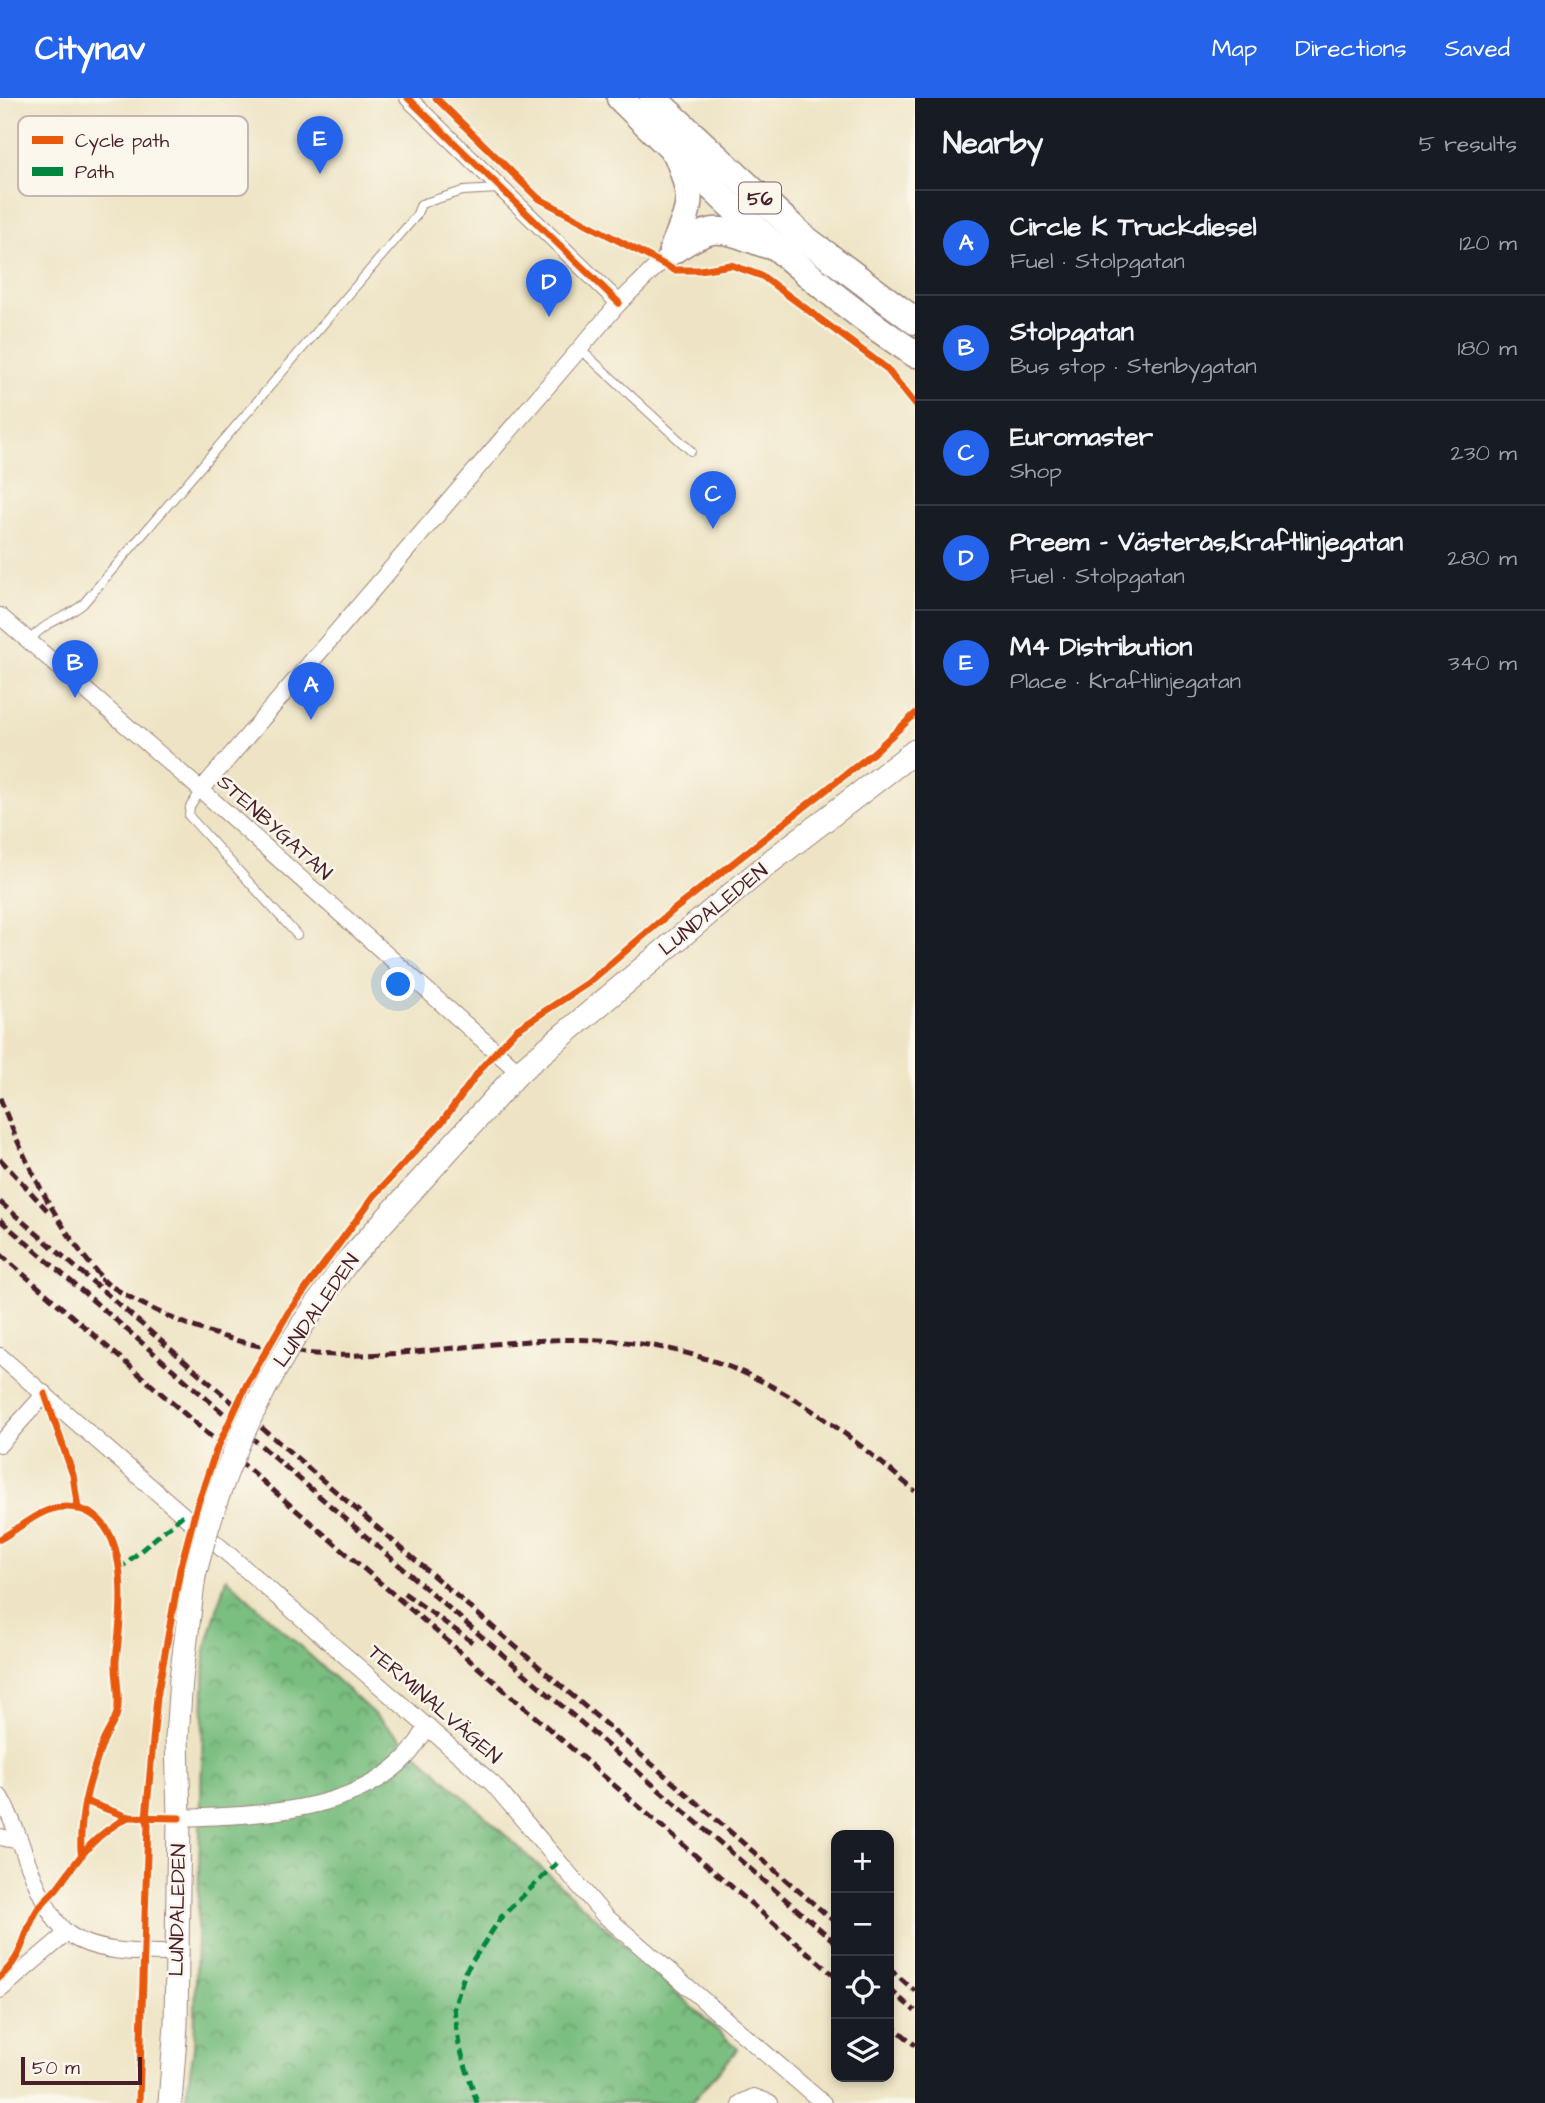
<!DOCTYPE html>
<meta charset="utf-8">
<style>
:root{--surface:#171b24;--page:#242831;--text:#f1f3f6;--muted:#9ea1a6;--line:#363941;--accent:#2563eb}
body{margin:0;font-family:"Architects Daughter",sans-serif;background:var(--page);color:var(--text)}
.controls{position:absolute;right:21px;bottom:21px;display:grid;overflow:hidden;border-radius:14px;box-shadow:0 4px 10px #0003}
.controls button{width:63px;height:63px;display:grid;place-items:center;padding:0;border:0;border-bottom:2px solid var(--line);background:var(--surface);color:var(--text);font:35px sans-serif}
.scale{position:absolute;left:21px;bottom:18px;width:121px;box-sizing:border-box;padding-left:7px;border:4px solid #4a1f2b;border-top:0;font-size:19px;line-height:24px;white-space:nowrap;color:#4a1f2b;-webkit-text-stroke:5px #fbf7ec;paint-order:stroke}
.you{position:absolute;left:399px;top:887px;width:24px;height:24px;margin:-18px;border:5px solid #fff;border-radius:50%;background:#1a73e8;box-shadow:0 0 0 10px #1a73e833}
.badge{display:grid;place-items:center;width:46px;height:46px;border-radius:50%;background:var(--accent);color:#fff;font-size:23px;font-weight:700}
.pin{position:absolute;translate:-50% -58px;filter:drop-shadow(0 2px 4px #0008)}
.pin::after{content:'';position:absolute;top:37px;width:24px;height:21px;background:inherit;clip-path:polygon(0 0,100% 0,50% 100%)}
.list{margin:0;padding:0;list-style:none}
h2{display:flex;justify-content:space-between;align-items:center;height:91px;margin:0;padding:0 28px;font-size:30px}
h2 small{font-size:23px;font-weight:400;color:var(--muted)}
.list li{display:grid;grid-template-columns:46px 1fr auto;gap:21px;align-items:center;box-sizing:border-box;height:105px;padding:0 28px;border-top:2px solid var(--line)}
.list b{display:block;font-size:26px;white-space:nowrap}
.list p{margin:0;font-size:23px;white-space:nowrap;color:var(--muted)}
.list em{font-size:23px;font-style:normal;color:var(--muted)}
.icon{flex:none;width:38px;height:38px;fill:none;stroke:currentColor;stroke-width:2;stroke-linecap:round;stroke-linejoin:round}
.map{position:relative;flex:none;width:915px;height:2005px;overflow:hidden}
header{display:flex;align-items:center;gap:42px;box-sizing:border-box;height:98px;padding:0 35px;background:var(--accent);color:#fff}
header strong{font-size:33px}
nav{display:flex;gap:38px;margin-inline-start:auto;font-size:24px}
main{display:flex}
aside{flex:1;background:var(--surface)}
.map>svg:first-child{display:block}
</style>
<header>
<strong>Citynav</strong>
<nav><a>Map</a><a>Directions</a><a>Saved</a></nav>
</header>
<main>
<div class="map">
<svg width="915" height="2005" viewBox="0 0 915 2005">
<defs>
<pattern id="forest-crowns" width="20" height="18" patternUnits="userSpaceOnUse" patternTransform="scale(1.75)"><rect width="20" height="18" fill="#7abe80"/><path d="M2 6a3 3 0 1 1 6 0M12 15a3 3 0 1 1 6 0" fill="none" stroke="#669a69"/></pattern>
</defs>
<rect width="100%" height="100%" fill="#fbf7ec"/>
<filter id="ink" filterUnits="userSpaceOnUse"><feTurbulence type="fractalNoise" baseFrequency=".0143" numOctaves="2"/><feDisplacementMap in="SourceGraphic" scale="14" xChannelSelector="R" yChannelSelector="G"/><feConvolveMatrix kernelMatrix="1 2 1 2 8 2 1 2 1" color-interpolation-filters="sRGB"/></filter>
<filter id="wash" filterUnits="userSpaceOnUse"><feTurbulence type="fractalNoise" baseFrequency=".00686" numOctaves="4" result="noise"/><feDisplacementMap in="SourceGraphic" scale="28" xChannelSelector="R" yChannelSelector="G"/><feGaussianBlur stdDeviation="1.57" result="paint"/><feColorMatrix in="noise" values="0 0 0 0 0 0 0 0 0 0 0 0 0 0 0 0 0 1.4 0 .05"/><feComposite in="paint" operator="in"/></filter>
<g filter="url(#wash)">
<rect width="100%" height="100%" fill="#eee4c5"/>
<path fill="url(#forest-crowns)" stroke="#626e56" stroke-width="2" d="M 226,1480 L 738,1951 L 691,2005 L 185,2005 L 194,1950 L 205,1553 Z"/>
</g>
<g filter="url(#ink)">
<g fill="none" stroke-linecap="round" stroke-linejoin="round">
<defs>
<g id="service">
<path d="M 580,251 L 691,353"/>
<path d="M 29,543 C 46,522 64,522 83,506 L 416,118 L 421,106 L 463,93 L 499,91"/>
<path d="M 201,692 L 190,709 L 189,718 L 297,837"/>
</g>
<g id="minor">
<path d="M 408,0 L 619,205"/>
<path d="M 0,518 L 201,692 L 519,974"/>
<path d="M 201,692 L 619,205 L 672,153"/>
<path d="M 0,1258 L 493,1686 L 603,1816 L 823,2005"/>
<path d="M 0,1346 L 45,1296"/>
<path d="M 0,1699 C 9,1714 14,1727 20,1743 C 28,1767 47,1818 66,1834 C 93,1856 143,1855 175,1855"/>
<path d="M 179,1720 C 252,1717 353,1716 407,1658 C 415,1650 421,1638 428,1628"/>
<path d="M 0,1739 L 19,1743"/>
<path d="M 0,1892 L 67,1835"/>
<path d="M 741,2005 L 754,1999 L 770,2005"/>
</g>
<g id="secondary">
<path d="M 303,1226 L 347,1164 L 519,974 L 770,764 L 915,653"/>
<path d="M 170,2005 L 176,1927 L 179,1720 L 177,1639 L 181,1581 L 194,1478"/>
</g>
<g id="trunk">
<path d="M 620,0 C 713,92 805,184 915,256"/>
<path d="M 653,0 L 803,139 L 915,223"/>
<path d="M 672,153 C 716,124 719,130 767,147"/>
<path d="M 672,153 C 689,109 696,106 678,60"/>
</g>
</defs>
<use href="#service" stroke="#9c8278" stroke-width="10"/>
<use href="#minor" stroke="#9c8278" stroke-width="18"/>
<use href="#secondary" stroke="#9c8278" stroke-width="25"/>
<use href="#trunk" stroke="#9c8278" stroke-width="29"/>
<path stroke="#9c8278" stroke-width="2.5" stroke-dasharray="5 5" stroke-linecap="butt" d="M 908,297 L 915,293"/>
<use href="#service" stroke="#fff" stroke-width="8"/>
<use href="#minor" stroke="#fff" stroke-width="16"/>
<use href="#secondary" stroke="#fff" stroke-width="23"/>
<use href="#trunk" stroke="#fff" stroke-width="26"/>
<g stroke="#4a1f2b" stroke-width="5" stroke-dasharray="10 5" stroke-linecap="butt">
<path d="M 0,1000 C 25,1066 60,1135 108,1187"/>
<path d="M 0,1061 L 47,1112"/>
<path d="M 0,1104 L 836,1825"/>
<path d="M 0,1122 L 836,1845"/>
<path d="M 0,1156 L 836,1879"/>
<path d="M 100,1181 C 175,1231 269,1260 360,1257 C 455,1255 537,1233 634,1245 C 755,1261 826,1317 915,1393"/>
<path d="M 404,1495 L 472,1544"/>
<path d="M 889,1870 L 915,1893"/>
<path d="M 889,1891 L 915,1913"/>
<path d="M 889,1925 L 915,1947"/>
</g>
<defs>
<path id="secondary-bridge" d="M 194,1478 C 216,1387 251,1305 303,1226"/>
</defs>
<use href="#secondary-bridge" stroke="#9c8278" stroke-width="25" stroke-linecap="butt"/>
<use href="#secondary-bridge" stroke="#fff" stroke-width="23"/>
<g stroke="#00873e" stroke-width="5" stroke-dasharray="10 5" stroke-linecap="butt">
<path d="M 118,1472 L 184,1416"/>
<path d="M 477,2005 L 459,1947 L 454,1910 L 465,1874 L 502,1818 L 557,1765"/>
</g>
<defs>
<g id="cycleway">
<path d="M 408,0 L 619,205"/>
<path d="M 436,0 L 538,100 L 674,172 L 700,172 L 731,167 L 762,178 L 886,270 L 915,306"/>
<path d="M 45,1296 L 73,1377 L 78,1411"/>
<path d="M 0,1441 C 20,1430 42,1408 67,1409 C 136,1412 121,1518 116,1562 C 115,1580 121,1598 117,1615 C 114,1626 107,1634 103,1644 C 90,1680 79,1715 81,1753"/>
<path d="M 85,1703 L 128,1719 L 179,1720"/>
<path d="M 0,1879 C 25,1856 21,1841 36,1814 C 41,1805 50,1798 57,1790 C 82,1757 90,1740 128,1719"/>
<path d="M 139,2005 L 148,1726 L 146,1720 L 157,1599 L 180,1472 L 196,1411 L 216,1353 L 247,1286 L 288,1215 L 374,1098 L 442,1024 L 482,969 L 516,932 L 588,885 L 671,814 L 873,655 L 915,616"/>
</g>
</defs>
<use href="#cycleway" stroke="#fbf7ec" stroke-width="11"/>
<use href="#cycleway" stroke="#e8590c" stroke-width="7"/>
</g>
</g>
<g text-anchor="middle" stroke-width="5" stroke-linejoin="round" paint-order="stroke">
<rect fill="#fbf7ec" stroke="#7f6065" stroke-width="2" x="739" y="84.5" width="42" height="31" rx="5"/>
<g font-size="19" font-weight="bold" fill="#4a1f2b">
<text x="760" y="107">56</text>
</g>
<g font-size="21" fill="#4a1f2b" stroke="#fbf7ec">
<text transform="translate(275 729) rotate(42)" y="7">STENBYGATAN</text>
<text transform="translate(713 811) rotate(-39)" y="7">LUNDALEDEN</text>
<text transform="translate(316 1212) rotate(-55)" y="7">LUNDALEDEN</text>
<text transform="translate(435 1606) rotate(41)" y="7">TERMINALVÄGEN</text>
<text transform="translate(177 1812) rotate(-89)" y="7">LUNDALEDEN</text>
</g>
</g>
<rect x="18" y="18" width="230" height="80" rx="10" fill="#fbf7ec" stroke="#c6b6b2" stroke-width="2"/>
<rect x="32" y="38" width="31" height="8" fill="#e8590c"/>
<rect x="32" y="69" width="31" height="9" fill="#00873e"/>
<g font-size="19" fill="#4a1f2b">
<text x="75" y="49">Cycle path</text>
<text x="75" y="80">Path</text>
</g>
</svg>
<div class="controls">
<button>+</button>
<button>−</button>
<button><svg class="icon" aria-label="locate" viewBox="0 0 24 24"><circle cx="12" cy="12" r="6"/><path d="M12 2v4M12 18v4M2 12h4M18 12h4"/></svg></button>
<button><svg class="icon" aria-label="layers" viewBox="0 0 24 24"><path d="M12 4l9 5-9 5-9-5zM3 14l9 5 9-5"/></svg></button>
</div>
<div class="scale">50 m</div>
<div class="you"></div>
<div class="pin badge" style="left:311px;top:622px">A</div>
<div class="pin badge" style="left:75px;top:600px">B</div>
<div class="pin badge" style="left:713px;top:431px">C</div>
<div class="pin badge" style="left:549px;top:219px">D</div>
<div class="pin badge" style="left:320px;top:76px">E</div>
</div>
<aside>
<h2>Nearby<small>5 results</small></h2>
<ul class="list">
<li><span class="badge">A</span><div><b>Circle K Truckdiesel</b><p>Fuel · Stolpgatan</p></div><em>120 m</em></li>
<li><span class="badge">B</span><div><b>Stolpgatan</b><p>Bus stop · Stenbygatan</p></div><em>180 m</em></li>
<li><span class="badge">C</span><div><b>Euromaster</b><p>Shop</p></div><em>230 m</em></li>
<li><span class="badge">D</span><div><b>Preem - Västerås,Kraftlinjegatan</b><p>Fuel · Stolpgatan</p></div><em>280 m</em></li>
<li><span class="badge">E</span><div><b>M4 Distribution</b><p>Place · Kraftlinjegatan</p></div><em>340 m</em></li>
</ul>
</aside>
</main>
